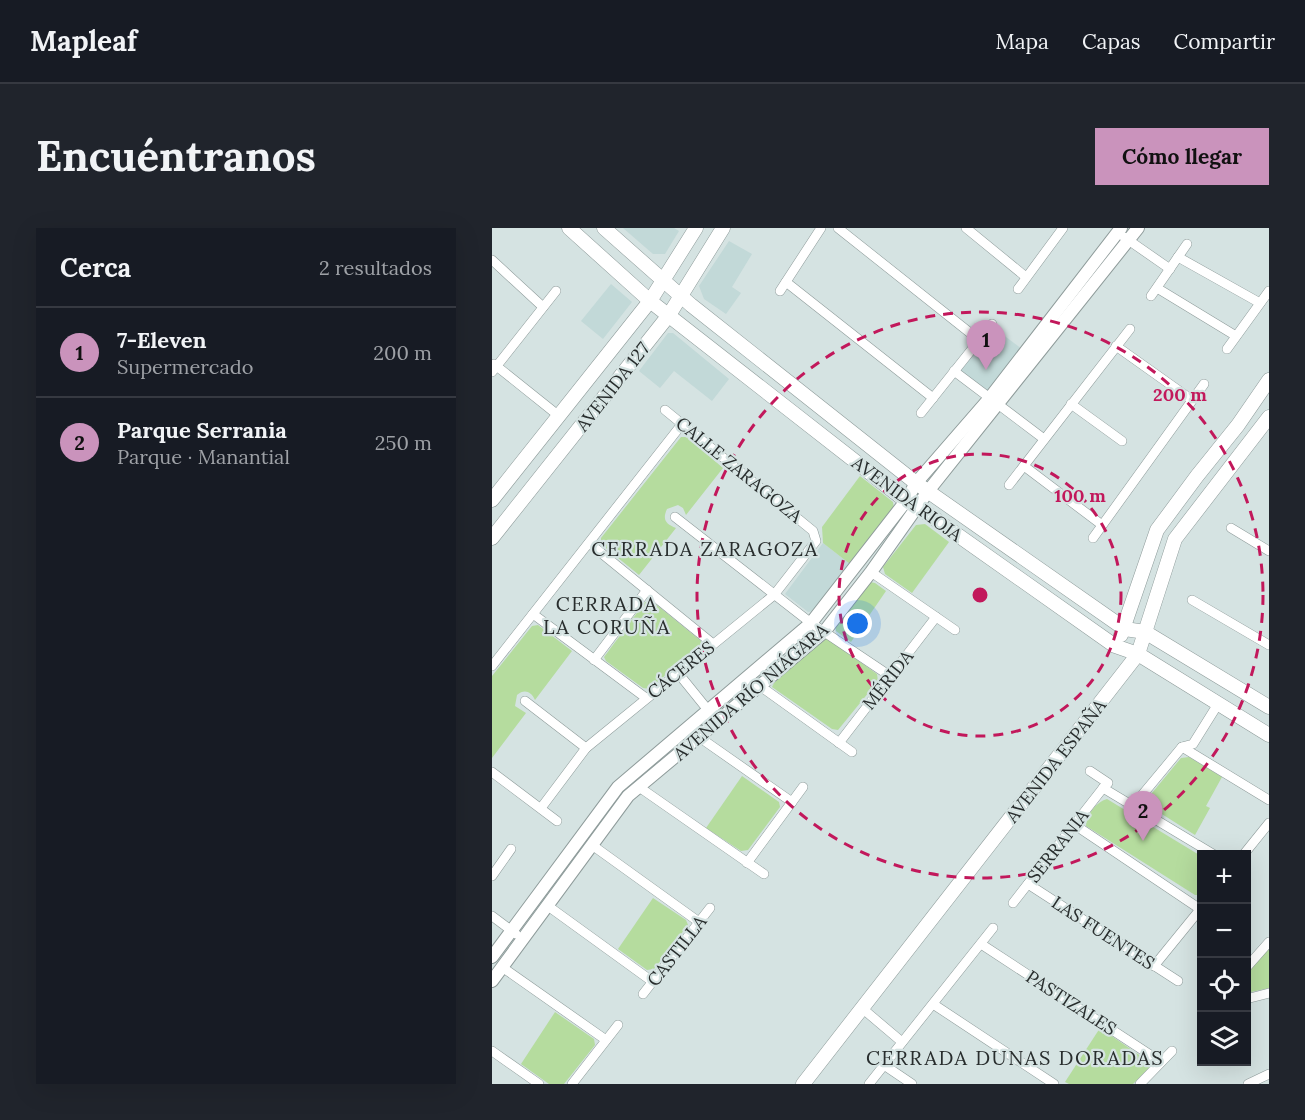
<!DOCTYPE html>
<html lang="es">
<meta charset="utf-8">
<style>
:root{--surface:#171b24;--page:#20242c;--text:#f1f3f6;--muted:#9ea1a6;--line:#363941;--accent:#ca93bc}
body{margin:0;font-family:Lora,serif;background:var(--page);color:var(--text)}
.controls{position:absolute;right:18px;bottom:18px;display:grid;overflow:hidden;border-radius:0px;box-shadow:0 6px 24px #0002}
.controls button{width:54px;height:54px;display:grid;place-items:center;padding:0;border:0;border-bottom:2px solid var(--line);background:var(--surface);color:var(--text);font:30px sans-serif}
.you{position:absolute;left:366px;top:396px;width:21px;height:21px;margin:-15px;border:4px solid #fff;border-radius:50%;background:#1a73e8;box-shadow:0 0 0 9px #1a73e833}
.badge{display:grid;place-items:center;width:39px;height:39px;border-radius:50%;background:var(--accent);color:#111;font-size:20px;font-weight:700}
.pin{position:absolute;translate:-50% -50px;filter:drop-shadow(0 2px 3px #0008)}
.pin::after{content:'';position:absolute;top:32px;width:21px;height:18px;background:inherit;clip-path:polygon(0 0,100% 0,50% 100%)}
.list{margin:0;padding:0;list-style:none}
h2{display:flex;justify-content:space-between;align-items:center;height:78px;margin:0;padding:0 24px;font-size:26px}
h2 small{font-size:20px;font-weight:400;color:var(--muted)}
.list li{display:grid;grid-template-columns:39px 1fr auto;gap:18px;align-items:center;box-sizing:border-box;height:90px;padding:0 24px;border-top:2px solid var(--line)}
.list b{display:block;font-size:22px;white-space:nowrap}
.list p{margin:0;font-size:20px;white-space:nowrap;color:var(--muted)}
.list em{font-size:20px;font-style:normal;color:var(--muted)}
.icon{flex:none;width:33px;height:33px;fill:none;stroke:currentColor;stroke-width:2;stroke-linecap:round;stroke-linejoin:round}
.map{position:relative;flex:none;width:777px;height:856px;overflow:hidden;border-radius:0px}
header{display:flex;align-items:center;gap:36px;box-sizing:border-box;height:84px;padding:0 30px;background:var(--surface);border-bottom:2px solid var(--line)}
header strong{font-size:28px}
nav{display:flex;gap:33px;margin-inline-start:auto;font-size:21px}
.intro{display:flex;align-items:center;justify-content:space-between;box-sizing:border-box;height:144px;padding:0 36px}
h1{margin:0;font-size:42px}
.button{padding:15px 27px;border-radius:0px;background:var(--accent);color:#111;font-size:21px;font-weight:700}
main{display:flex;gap:36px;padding:0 36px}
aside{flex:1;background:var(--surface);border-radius:0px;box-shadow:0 6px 24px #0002}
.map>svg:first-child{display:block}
</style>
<header>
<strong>Mapleaf</strong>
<nav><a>Mapa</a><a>Capas</a><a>Compartir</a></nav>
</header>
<div class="intro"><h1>Encuéntranos</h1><a class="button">Cómo llegar</a></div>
<main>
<aside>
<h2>Cerca<small>2 resultados</small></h2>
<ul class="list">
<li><span class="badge">1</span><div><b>7-Eleven</b><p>Supermercado</p></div><em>200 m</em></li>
<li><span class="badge">2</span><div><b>Parque Serrania</b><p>Parque · Manantial</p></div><em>250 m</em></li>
</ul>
</aside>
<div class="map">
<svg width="777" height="856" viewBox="0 0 777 856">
<rect width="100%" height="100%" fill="#d5e3e2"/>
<g fill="#c2d9d8">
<path d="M 131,0 L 182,0 L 187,3 L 173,26 L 161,26 Z"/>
<path d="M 237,13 L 260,26 L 240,59 L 249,65 L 234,86 L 212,71 L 207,58 Z"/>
<path d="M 119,56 L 140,74 L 111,111 L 89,93 Z"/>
<path d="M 502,100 L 530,121 L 499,162 L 492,163 L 468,143 Z"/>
<path d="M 176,105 L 181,105 L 237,151 L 220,173 L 182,143 L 168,160 L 147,143 Z"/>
<path d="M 331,315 L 358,336 L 322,383 L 316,384 L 293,366 Z"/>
</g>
<g fill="#b5dc9e">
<path d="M 189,209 L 195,209 L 231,240 L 194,287 L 191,280 L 186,277 L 175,281 C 170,292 174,296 184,300 L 147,347 L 109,316 L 109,310 Z"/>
<path d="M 368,248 L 401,274 L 402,280 L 358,336 L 331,315 L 330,299 Z"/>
<path d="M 433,296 L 457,314 L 420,365 L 393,346 L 391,339 L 424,297 Z"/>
<path d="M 378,354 L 383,355 L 394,363 L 359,414 L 344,403 L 344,398 Z"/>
<path d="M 160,373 L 209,413 L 208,418 L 157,461 L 151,460 L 114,433 L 112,429 L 153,374 Z"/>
<path d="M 46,397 L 80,423 L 43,472 C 39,463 32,461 25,467 L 23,478 L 34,485 L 0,530 L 0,448 L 40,398 Z"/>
<path d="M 329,411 L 336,411 L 385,446 L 386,453 L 346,502 L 340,501 L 280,459 L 282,455 Z"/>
<path d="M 697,529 L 730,549 L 714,578 L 718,580 L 703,607 L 654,576 L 655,571 L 689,530 Z"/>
<path d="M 250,548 L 287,574 L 288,579 L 256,622 L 249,623 L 214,600 Z"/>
<path d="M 615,571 L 709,628 L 709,667 L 703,667 L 594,598 C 594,587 604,574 615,571 Z"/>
<path d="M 161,670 L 194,692 L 196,697 L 162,741 L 155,742 L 126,721 Z"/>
<path d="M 777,720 L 777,760 L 755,765 L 755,746 Z"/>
<path d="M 63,784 L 102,811 L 103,817 L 72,856 L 57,856 L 29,836 Z"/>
<path d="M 608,800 L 656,833 L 657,840 L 641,856 L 577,856 L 573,854 Z"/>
</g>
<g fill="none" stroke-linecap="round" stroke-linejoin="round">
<defs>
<g id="minor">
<path d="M 346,0 L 487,112"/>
<path d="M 474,0 L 534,49"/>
<path d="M 632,9 L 678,41"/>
<path d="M 686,29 L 768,75"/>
<path d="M 0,32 L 51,79"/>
<path d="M 294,54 L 441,170"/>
<path d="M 665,60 L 744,108"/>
<path d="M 526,61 L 571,0"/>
<path d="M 288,63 L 329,0"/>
<path d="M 659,68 L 695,16"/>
<path d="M 624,118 L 700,172"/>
<path d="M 735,121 L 777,63"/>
<path d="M 2,136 L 67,188"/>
<path d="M 462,143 L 552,211"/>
<path d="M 0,144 L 64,63"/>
<path d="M 579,176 L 630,213"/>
<path d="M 429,185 L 500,96"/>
<path d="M 532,238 L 610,297"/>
<path d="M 517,257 L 638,101"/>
<path d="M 183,289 L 319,395 L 398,448"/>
<path d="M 739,300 L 777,323"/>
<path d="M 601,310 L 712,156"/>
<path d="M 97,315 L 221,416"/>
<path d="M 379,344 L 463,402"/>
<path d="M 700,372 L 777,417"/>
<path d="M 41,386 L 154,470"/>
<path d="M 102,432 L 155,362"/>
<path d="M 0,438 L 190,196"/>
<path d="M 186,445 L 220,487"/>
<path d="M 268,458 L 360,524"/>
<path d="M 33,473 L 94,520"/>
<path d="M 207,509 L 300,574"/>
<path d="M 347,515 L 444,389"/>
<path d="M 690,519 L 777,572"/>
<path d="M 598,543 L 616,555 L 611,560 L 721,626"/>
<path d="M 0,544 L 65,593"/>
<path d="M 147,559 L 272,646"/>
<path d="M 641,578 L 690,519 L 701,516 L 726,476"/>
<path d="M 49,580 L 94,520 L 282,367 L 324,313 L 321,303 L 173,182"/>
<path d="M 583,597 L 708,681"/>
<path d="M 100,617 L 207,694"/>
<path d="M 752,626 L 777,595"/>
<path d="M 255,635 L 311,559"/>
<path d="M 0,648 L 19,621"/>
<path d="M 536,656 L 686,753"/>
<path d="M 521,675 L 611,560"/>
<path d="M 56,678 L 161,754"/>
<path d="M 0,688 L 24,706"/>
<path d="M 489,716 L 669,834"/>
<path d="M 662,738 L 710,679"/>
<path d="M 10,739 L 114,812"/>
<path d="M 754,740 L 777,714"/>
<path d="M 151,766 L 218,680"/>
<path d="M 754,771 L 777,765"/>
<path d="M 441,776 L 562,856"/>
<path d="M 371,781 L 410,814"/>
<path d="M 0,823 L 47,856"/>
<path d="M 392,837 L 420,856"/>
<path d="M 80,856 L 126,797"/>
<path d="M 377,856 L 501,700"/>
<path d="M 648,856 L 680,823"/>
<path d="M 756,856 L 777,846"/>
</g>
<g id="tertiary">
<path d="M 0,729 L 126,559 L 319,395 L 414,273 L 424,255 L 497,171 L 629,0"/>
<path d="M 0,753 L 136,568 L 332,404 L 379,344 L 437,262 L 646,0"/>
</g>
<g id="secondary">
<path d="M 77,0 L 158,73 L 414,273 L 426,279 L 623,418 L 646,426 L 777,507"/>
<path d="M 112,0 L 199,77 L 424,255 L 633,401 L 653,404 L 777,479"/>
<path d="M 0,272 L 158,73 L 204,0"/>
<path d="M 0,310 L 177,87 L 231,0"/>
<path d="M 629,407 L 665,302 L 705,248 L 746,197 L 777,152"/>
<path d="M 311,856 L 646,426 L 683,311 L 777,189"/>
</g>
</defs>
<use href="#minor" stroke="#8e9b9a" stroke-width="10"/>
<use href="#tertiary" stroke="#8e9b9a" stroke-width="14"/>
<use href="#secondary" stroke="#8e9b9a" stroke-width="15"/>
<use href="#minor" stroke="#fff" stroke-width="9"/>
<use href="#tertiary" stroke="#fff" stroke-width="12"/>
<use href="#secondary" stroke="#fff" stroke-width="14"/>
</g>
<g fill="none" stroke="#c2185b" stroke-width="3" stroke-dasharray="10 8">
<circle cx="488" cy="367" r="141"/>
<circle cx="488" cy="367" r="283"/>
</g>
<g text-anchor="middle" stroke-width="4.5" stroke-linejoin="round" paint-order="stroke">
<g font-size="18" fill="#282d2d" stroke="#d5e3e2">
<text transform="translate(121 159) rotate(-52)" y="6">AVENIDA 127</text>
<text transform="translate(247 242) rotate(39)" y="6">CALLE ZARAGOZA</text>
<text transform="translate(415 271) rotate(36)" y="6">AVENIDA RIOJA</text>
<text transform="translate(189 442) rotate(-39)" y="6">CÁCERES</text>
<text transform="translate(396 452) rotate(-52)" y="6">MÉRIDA</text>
<text transform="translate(259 464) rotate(-41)" y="6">AVENIDA RÍO NIÁGARA</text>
<text transform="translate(564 533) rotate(-52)" y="6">AVENIDA ESPAÑA</text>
<text transform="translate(566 618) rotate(-52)" y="6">SERRANIA</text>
<text transform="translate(611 705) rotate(33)" y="6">LAS FUENTES</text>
<text transform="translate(185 723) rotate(-52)" y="6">CASTILLA</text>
<text transform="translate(579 775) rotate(33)" y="6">PASTIZALES</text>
</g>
<g font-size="20" letter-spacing="1.5" fill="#282d2d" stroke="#d5e3e2">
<text x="213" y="328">CERRADA ZARAGOZA</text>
<text x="115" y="383">CERRADA<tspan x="115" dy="23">LA CORUÑA</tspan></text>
<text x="523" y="837">CERRADA DUNAS DORADAS</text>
</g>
</g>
<circle cx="488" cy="367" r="9" fill="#c2185b" stroke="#d5e3e2" stroke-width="3"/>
<g font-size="18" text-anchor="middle" font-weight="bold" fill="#c2185b" stroke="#d5e3e2" stroke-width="4.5" stroke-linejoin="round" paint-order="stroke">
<text x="688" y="173">200 m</text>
<text x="588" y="274">100 m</text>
</g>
</svg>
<div class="controls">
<button>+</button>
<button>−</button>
<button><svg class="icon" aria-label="locate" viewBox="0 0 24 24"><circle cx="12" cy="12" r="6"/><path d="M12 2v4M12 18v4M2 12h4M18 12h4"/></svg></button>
<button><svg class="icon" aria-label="layers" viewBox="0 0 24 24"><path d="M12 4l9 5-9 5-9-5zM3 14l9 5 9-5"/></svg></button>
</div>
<div class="you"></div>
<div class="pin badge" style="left:494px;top:142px">1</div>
<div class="pin badge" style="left:651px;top:613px">2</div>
</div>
</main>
